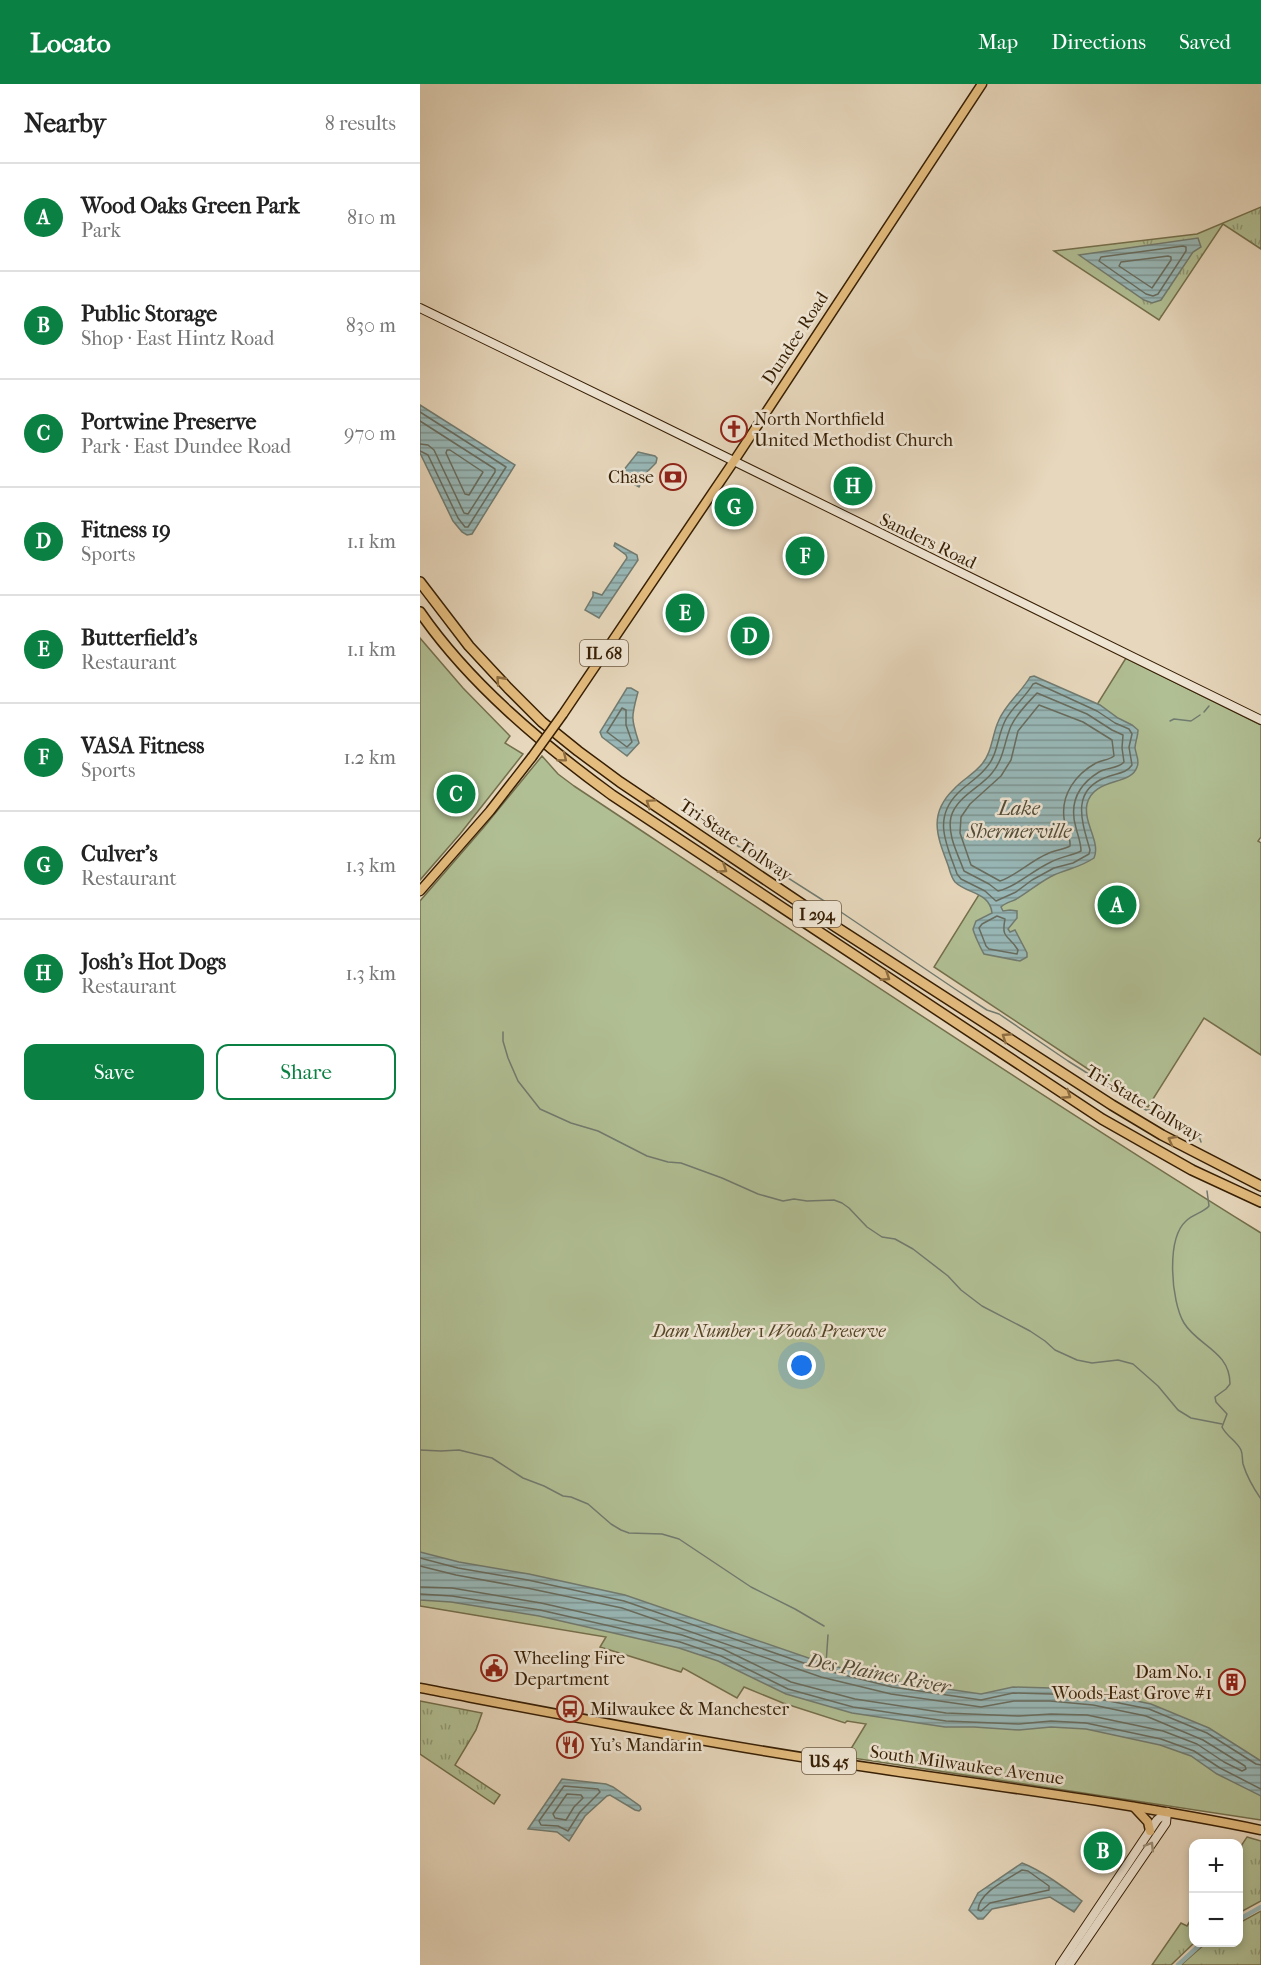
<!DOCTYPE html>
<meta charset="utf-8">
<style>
:root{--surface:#fff;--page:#f6f6f6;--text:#222;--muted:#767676;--line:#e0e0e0;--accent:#0b8043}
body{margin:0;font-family:"IM FELL French Canon",serif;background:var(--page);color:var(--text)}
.controls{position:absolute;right:18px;bottom:18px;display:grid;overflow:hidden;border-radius:12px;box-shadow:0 3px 9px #0003}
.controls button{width:54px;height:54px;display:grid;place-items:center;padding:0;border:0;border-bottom:2px solid var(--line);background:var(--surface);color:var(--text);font:30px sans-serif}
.you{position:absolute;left:382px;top:1282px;width:21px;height:21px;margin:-15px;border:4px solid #fff;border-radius:50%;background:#1a73e8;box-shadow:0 0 0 9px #1a73e833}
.badge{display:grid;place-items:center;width:39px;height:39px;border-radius:50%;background:var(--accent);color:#fff;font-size:20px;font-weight:700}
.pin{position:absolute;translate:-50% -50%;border:3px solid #fff;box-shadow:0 2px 6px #0006}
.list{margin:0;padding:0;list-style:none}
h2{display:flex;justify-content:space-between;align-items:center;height:78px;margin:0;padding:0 24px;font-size:26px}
h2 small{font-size:20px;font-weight:400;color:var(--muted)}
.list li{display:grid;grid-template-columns:39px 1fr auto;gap:18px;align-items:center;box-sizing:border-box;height:108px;padding:0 24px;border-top:2px solid var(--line)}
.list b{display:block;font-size:22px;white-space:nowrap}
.list p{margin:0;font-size:20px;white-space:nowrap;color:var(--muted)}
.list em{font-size:20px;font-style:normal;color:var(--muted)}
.actions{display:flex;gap:12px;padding:18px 24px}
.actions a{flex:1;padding:14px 0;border:2px solid var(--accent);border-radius:12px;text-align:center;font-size:21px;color:var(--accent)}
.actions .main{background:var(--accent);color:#fff}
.map{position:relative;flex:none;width:841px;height:1881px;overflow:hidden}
header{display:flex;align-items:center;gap:36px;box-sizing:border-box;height:84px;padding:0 30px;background:var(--accent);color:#fff}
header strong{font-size:28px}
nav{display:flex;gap:33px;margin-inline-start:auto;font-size:21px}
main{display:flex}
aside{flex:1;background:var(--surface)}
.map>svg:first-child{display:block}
</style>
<header>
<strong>Locato</strong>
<nav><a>Map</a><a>Directions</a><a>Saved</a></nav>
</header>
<main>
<aside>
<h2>Nearby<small>8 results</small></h2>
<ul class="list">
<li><span class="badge">A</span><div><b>Wood Oaks Green Park</b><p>Park</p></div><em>810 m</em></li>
<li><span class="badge">B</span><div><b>Public Storage</b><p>Shop · East Hintz Road</p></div><em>830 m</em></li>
<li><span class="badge">C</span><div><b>Portwine Preserve</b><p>Park · East Dundee Road</p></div><em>970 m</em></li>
<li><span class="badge">D</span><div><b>Fitness 19</b><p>Sports</p></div><em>1.1 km</em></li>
<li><span class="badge">E</span><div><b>Butterfield's</b><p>Restaurant</p></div><em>1.1 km</em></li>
<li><span class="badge">F</span><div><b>VASA Fitness</b><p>Sports</p></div><em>1.2 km</em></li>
<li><span class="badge">G</span><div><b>Culver's</b><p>Restaurant</p></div><em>1.3 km</em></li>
<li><span class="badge">H</span><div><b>Josh's Hot Dogs</b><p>Restaurant</p></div><em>1.3 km</em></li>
</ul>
<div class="actions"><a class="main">Save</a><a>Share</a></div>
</aside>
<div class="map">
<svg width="841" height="1881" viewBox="0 0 841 1881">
<defs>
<pattern id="grass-tufts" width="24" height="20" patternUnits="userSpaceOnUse" patternTransform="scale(1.5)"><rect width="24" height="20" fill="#b1bf94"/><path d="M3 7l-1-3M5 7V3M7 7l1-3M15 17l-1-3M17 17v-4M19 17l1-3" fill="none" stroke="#919b77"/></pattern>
<pattern id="water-rules" width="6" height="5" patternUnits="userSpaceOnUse" patternTransform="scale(1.5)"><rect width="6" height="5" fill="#98b8b8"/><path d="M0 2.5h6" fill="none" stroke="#7d9593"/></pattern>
</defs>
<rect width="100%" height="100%" fill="#e7d7bc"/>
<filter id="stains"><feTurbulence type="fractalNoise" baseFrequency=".00333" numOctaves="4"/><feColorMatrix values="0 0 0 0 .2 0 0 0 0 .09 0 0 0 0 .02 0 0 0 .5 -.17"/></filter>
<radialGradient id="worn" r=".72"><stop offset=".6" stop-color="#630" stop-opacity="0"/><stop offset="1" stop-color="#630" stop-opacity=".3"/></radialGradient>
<g fill="url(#grass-tufts)" stroke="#746f4c" stroke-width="1.5">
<path d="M 841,123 L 841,165 L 803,140 L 739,236 L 634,167 L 777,150 Z"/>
<path d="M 0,1617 L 62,1629 L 56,1646 L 35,1681 L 80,1711 L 74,1720 L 0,1670 Z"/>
<path d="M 827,1753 L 841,1757 L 841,1817 L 819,1829 L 819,1765 Z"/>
<path d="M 841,1827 L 841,1881 L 761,1881 L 786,1859 L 818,1858 L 819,1839 Z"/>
<path d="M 773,1832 L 774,1859 L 751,1881 L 732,1881 L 761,1839 L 767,1842 Z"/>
</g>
<g fill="#b1bf94" stroke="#746f4c" stroke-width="1.5">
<path d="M 0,554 L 43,604 L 90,652 L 85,659 L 103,670 L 40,750 L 0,796 Z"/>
<path d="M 706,574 L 841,641 L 841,753 L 838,757 L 841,759 L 841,971 L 784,934 L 728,1023 L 674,989 L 514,883 Z"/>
<path d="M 122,672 L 138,690 L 154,702 C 382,853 609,1005 841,1149 L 841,1736 L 426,1673 L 446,1640 L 427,1637 L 425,1639 L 363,1619 L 324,1603 L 317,1614 L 263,1584 L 261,1588 L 180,1563 L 186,1553 L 0,1522 L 0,817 L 64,743 Z"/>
</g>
<g fill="url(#water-rules)" stroke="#717b70" stroke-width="1.5">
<path d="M 778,154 L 781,163 L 773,168 L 741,216 L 732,219 L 724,216 L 659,171 Z"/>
<path d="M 0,321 L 95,381 L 52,450 L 47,451 L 42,448 L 33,437 L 0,369 Z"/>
<path d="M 218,368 L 235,372 L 237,374 L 236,379 L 227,388 L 219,403 L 199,392 Z"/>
<path d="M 195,459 L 217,471 L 218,476 L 179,534 L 165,526 L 173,512 L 173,508 L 182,511 L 207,474 L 206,471 L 194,462 Z"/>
<path d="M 614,592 L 680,621 L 698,634 L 712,641 L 718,646 C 718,652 715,659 715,664 C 716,671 720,677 717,683 C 711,702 674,693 667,720 C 663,739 681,758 674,774 C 661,783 648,785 634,791 C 621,797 610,807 598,814 C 592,818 586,818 581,823 L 583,827 L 590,826 L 597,827 L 597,834 L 588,845 L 590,848 L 595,846 L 607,869 L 607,873 L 600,877 L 564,870 C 561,865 554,850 553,845 L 556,837 L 572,829 C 570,808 547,810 535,798 C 531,793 530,787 528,781 C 517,752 508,730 534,705 C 542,696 554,690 562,680 C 572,668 572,652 578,638 C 585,620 601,609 610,593 Z"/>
<path d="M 207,604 L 211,604 L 218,608 C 211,633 211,635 219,659 L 207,672 L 182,653 L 180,648 Z"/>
<path d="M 0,1468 L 39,1478 L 109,1490 L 205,1511 L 406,1580 L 473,1597 L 561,1610 L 593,1603 L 631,1604 L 674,1608 L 731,1620 L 789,1644 L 841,1677 L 841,1712 L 797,1690 L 771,1672 L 740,1661 L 666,1645 L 631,1643 L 599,1646 L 554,1643 L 525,1643 L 432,1629 L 366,1610 L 298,1577 L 259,1564 L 119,1532 L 31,1518 L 0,1516 Z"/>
<path d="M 142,1695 L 186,1700 L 193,1703 L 220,1722 L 221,1725 L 219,1727 L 215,1726 L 190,1711 L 187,1712 L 165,1732 L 149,1757 L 137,1748 L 108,1745 Z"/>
<path d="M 602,1779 C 619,1785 647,1805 662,1817 L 654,1828 L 630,1813 L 572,1825 L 563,1835 L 558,1835 L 549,1826 L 558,1809 Z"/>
</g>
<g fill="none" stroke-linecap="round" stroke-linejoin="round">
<g stroke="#686c5e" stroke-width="1.5">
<path d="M 763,162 L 766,163 L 766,167 L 738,210 L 733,212 L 726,210 L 679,177 L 681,173 Z"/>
<path d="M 748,172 L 751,173 L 751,176 L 732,204 L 699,182 L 701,178 Z"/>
<path d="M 0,328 L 86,383 L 48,443 L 45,443 L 38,434 L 8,371 L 0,367"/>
<path d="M 0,337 L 75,385 L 75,388 L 48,430 L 44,429 L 14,366 L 8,361 L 0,360"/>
<path d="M 27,366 L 30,366 L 63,388 L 49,411 L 45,410 L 26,369 Z"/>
<path d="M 616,599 L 677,627 L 695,639 L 709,645 L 712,650 L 709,663 L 712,681 C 706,690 696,689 687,693 C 650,706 662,738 670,766 L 669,770 L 653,779 L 634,784 L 612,796 L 596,808 L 576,817 L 565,807 L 541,795 L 537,790 C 527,761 512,735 538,709 C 547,700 558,694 566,684 C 578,671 577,653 585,637 C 592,623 605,614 613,600 Z"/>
<path d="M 617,609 L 667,630 L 692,646 L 703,651 L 702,664 L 704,678 C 698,685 687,683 679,688 C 658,701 649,720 656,744 C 658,752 661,759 661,767 C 651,772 639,773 629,779 C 612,787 596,803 578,807 L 569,800 L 544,787 C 538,770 527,751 531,733 C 536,713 560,704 572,689 C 584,675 584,658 591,642 C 597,629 608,619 617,609 Z"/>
<path d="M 619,621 L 663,638 L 692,656 L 694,672 C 689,676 682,676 676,679 C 656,690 641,710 644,734 C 645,744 651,753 650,762 C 643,766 634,766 627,770 C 612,776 594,793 580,797 L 551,781 L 540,749 L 541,733 L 550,720 L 581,692 L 591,676 L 598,647 Z"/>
<path d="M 202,624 L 206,626 L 206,641 L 212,658 L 207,663 L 187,648 Z"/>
<path d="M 577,832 L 585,835 C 581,855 588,850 598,866 L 597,870 L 569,865 L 566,862 L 559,844 L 562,840 Z"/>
<path d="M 0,1474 L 38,1484 L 108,1496 L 204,1517 L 404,1586 L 472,1603 L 561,1616 L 593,1609 L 631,1610 L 674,1614 L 729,1625 L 787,1649 L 836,1680 L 841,1681"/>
<path d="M 0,1482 L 36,1491 L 107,1504 L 202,1524 L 401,1593 L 471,1610 L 561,1623 L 594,1617 L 630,1617 L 673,1621 L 726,1632 L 783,1656 L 825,1682 L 826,1685 L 822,1687 L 804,1678 L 777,1660 L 743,1647 L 667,1631 L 631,1630 L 599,1632 L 526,1629 L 435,1615 L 371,1598 L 303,1565 L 262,1551 L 121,1519 L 32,1504 L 0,1503"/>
<path d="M 0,1510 L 32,1512 L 120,1526 L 260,1558 L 301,1572 L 368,1605 L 433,1623 L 526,1637 L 599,1640 L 631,1637 L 666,1639 L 741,1655 L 774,1667 L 800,1684 L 841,1705"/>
<path d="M 144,1702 L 178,1705 L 180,1708 L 160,1728 L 148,1747 L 138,1742 L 121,1741 L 119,1737 Z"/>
<path d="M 147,1710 L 161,1711 L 163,1714 L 154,1723 L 146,1736 L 135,1734 L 133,1730 Z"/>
<path d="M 602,1786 L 608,1787 L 629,1802 L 629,1806 L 570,1819 L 561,1827 L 558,1826 C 559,1808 588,1795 602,1786 Z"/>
</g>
<g stroke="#717b70" stroke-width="1.5">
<path d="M 784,628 L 789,622"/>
<path d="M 750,637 L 754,635 L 771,637 L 780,631"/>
<path d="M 310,757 L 412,822 L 538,907 L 567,926 L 579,930 L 648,977 L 726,1026 L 744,1026 L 760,1043 L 780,1055 L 781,1058"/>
<path d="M 83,948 L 83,957 L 88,974 L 98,997 L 120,1025 L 151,1039 L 178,1047 L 227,1072 L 248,1078 L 261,1079 L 302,1094 L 338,1110 L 363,1117 L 374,1115 L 387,1117 L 414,1116 L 422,1119 L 429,1124 L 447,1143 L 462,1153 L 475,1155 L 493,1165 L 528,1192 L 541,1206 L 562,1222 L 610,1247 L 625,1257 L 635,1266 L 657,1276 L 672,1279 L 698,1276 L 713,1280 L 738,1302 L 758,1326 L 771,1334 L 802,1340"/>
<path d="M 787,1107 L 789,1122 C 783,1129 773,1130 766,1137 C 746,1155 751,1217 764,1239 C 778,1262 810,1267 810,1300 L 806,1305 L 795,1313 L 796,1318 L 807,1330 L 802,1343 C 807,1353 816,1356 821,1366 C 823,1371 822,1375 823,1380 C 827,1393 834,1405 841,1415"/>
<path d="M 0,1366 L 21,1367 L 39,1366 L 72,1374 L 103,1394 L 124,1402 L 143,1412 L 151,1413 L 168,1420 L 191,1440 L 201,1446 L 209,1449 L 242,1450 L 259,1455 L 331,1503 L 375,1525 L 404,1542"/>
<path d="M 406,1580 L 408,1551"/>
</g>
<g stroke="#98b8b8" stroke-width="4.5">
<path d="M 818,1836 L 841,1823"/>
<path d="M 758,1881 L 783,1858"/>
</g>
<defs>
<g id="secondary">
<path d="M 0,224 L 212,327 L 841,636"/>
<path d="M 640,1881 L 737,1736 L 747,1728"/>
<path d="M 649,1881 L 746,1739 L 747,1728"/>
</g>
<g id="primary">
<path d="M 143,630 L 314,377 L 562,0"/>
<path d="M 0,807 L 70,727 L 112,673"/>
<path d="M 0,1604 C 153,1633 306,1663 460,1685 C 587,1704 715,1720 841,1746"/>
<path d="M 714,1723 L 728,1738 L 730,1747"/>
</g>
<g id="highway">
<path d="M 0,498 L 49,562 L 88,604 L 122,638 L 158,667 L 200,698 L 416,843 L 692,1021 L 742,1051 L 841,1102"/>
<path d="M 0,528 C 49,599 122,660 192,711 L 682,1035 L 772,1086 L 841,1118"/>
</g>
</defs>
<use href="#secondary" stroke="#371f04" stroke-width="10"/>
<use href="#primary" stroke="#371f04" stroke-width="11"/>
<use href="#highway" stroke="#371f04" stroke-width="12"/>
<use href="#secondary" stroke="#efe5d3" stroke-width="8"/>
<use href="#primary" stroke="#e4bc7e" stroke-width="8"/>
<use href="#highway" stroke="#e4bc7e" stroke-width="9"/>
<defs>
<path id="primary-bridge" d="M 112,673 L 143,630"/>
</defs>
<use href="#primary-bridge" stroke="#371f04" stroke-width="11" stroke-linecap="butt"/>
<use href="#primary-bridge" stroke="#e4bc7e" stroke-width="8"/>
</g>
<defs><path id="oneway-chevron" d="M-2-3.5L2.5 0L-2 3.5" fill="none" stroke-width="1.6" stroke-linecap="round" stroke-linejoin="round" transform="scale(1.5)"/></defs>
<g stroke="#8e6e41">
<use href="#oneway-chevron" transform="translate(80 596) rotate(-132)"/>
<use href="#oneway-chevron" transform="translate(143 674) rotate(39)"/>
<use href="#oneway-chevron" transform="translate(230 719) rotate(-146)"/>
<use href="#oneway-chevron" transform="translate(303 785) rotate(33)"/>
<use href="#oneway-chevron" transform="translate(466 893) rotate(33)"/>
<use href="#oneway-chevron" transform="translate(586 953) rotate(-147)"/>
<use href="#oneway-chevron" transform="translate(647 1011) rotate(33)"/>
<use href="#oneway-chevron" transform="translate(752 1056) rotate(-152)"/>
</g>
<use stroke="#9c8c76" href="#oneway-chevron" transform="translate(730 1762) rotate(-58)"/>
<defs>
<symbol id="church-ring" viewBox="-11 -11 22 22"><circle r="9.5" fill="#efe5d3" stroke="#8f2418" stroke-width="1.5"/><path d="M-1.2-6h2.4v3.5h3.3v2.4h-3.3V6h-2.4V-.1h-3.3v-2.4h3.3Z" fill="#8f2418"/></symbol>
<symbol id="bank-ring" viewBox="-11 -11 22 22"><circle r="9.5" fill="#efe5d3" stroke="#8f2418" stroke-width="1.5"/><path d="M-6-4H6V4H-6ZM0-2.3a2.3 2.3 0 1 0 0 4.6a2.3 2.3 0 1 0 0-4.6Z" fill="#8f2418"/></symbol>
<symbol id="civic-ring" viewBox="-11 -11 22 22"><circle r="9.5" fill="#efe5d3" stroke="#8f2418" stroke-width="1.5"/><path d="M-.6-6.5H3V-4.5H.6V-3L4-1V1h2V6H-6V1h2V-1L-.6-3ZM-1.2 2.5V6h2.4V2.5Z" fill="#8f2418"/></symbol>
<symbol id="building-ring" viewBox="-11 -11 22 22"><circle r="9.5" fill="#efe5d3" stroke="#8f2418" stroke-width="1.5"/><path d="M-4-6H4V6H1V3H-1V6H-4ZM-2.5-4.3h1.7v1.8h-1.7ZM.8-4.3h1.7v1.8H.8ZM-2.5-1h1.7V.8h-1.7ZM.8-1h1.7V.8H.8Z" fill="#8f2418"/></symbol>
<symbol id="bus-ring" viewBox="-11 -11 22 22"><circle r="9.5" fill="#efe5d3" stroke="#8f2418" stroke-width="1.5"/><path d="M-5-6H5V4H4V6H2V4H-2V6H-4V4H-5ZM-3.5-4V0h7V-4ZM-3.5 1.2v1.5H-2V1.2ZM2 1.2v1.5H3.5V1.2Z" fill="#8f2418"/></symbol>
<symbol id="restaurant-ring" viewBox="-11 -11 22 22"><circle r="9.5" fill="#efe5d3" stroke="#8f2418" stroke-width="1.5"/><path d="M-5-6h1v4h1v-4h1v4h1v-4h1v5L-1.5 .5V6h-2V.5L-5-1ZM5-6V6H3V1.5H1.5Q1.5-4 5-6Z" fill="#8f2418"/></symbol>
</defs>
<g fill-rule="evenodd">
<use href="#church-ring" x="299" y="330" width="30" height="30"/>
<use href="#bank-ring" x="238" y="378" width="30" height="30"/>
<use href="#civic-ring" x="59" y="1569" width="30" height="30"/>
<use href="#building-ring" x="797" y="1583" width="30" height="30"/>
<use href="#bus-ring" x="135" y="1610" width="30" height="30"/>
<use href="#restaurant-ring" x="135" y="1646" width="30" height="30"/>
</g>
<g text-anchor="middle" stroke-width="5" stroke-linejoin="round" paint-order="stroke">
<g fill="#efe5d3" stroke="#6e5a42" stroke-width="1.5">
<rect x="160" y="556" width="48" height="26" rx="4.5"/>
<rect x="373" y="817" width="48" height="26" rx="4.5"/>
<rect x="382" y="1664" width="54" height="26" rx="4.5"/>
</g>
<g font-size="16" font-weight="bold" fill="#371f04">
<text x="184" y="575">IL 68</text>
<text x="397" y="836">I 294</text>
<text x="409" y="1683">US 45</text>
</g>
<g font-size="18" fill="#371f04" stroke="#efe5d3">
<text transform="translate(375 254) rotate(-57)" y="6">Dundee Road</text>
<text transform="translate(508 457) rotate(26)" y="6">Sanders Road</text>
<text transform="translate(316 756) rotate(34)" y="6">Tri-State Tollway</text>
<text transform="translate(724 1019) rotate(31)" y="6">Tri-State Tollway</text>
<text transform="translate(547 1681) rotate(8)" y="6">South Milwaukee Avenue</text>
</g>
<g font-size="18" fill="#371f04" stroke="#efe5d3" text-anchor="start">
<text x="334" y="341">North Northfield<tspan x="334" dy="21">United Methodist Church</tspan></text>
<text x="234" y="399" text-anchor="end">Chase</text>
<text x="94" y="1580">Wheeling Fire<tspan x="94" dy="21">Department</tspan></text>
<text x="792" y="1594" text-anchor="end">Dam No. 1<tspan x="792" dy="21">Woods-East Grove #1</tspan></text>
<text x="170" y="1631">Milwaukee &amp; Manchester</text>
<text x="170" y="1667">Yu's Mandarin</text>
</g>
<g font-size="18" font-style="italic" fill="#564728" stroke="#efe5d3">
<text x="349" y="1253">Dam Number 1 Woods Preserve</text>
</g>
<g font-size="20" font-style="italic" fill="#544d3a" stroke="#efe5d3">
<text x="599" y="731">Lake<tspan x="599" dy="23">Shermerville</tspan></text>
<text transform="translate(459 1589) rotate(11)" y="7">Des Plaines River</text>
</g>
</g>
<rect width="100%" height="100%" filter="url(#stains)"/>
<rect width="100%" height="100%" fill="url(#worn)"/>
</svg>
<div class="controls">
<button>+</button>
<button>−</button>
</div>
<div class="you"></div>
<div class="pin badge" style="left:697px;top:821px">A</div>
<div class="pin badge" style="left:683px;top:1767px">B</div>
<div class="pin badge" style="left:36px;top:710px">C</div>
<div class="pin badge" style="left:330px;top:552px">D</div>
<div class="pin badge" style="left:265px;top:529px">E</div>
<div class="pin badge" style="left:385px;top:472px">F</div>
<div class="pin badge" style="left:314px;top:423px">G</div>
<div class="pin badge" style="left:433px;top:402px">H</div>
</div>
</main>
